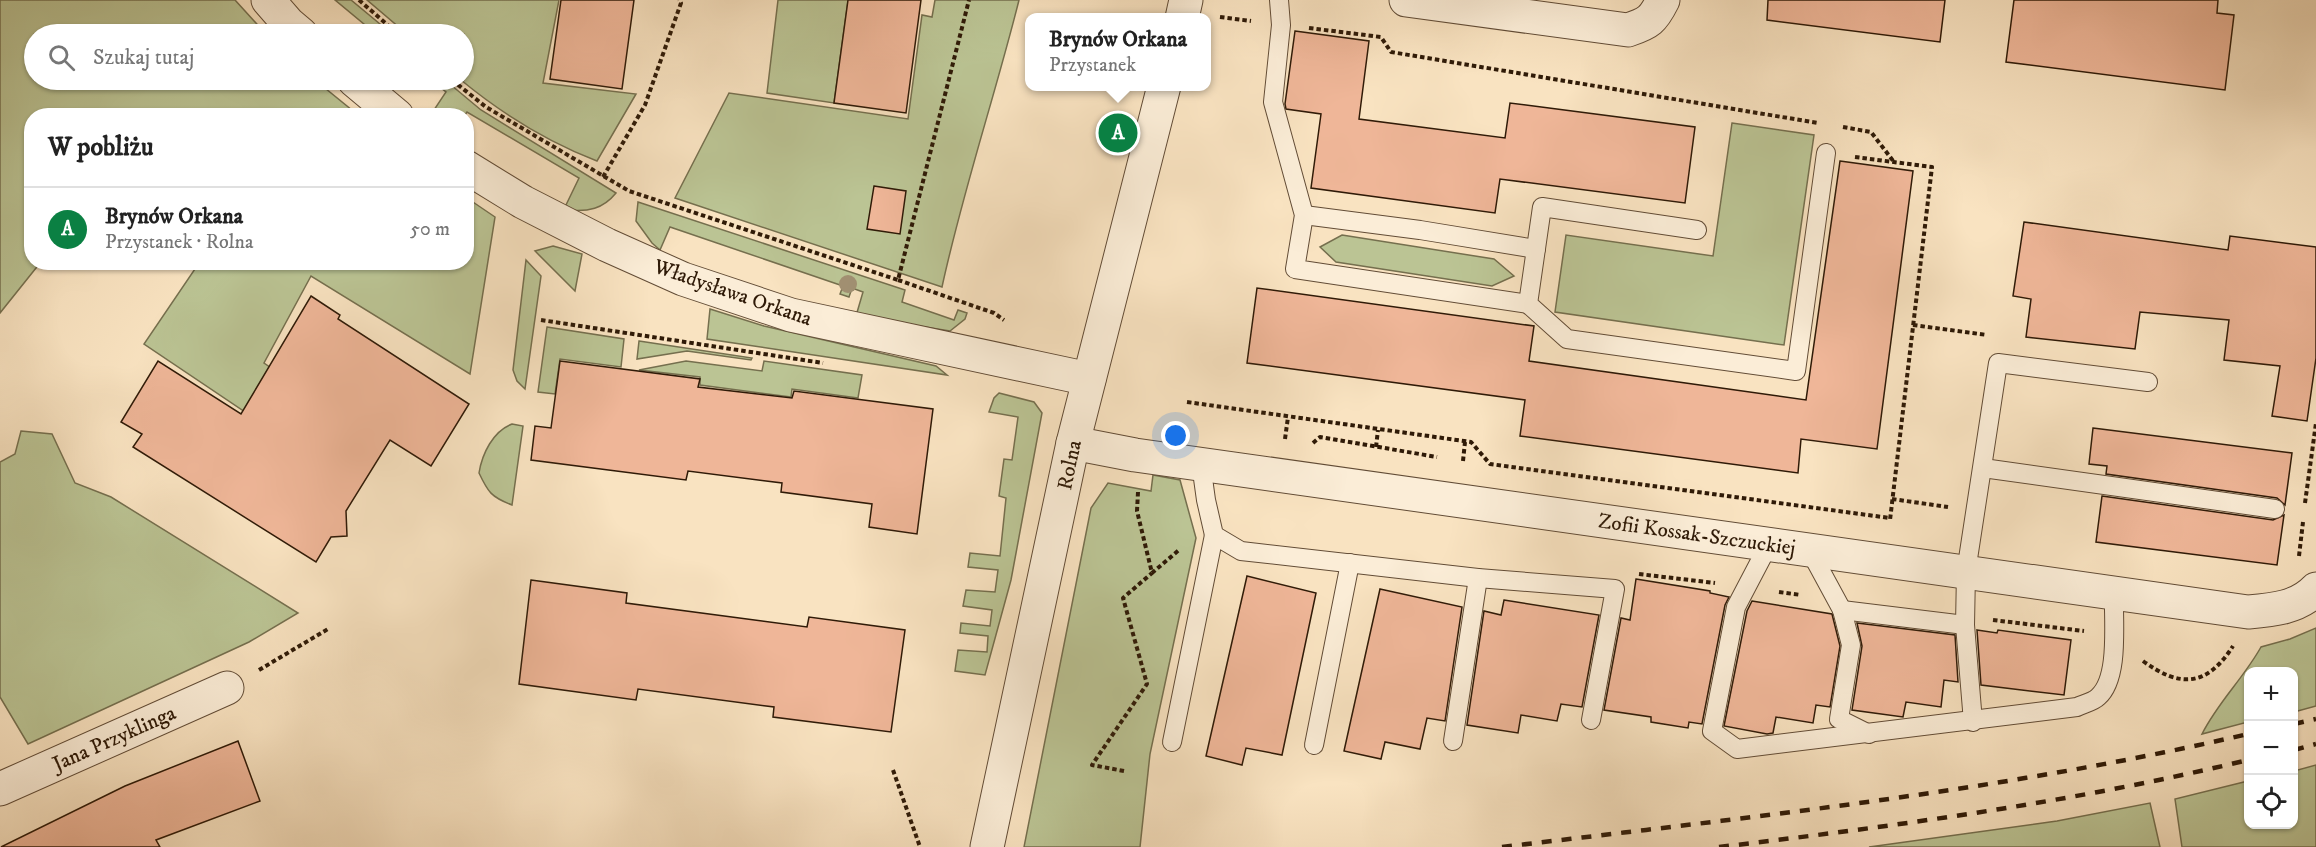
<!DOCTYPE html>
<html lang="pl">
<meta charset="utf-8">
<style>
:root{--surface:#fff;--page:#f2f2f2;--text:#222;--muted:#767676;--line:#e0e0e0;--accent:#0b8043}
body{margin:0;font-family:"IM FELL DW Pica",serif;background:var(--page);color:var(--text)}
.controls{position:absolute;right:18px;bottom:18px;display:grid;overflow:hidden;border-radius:12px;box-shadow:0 2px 4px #0004}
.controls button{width:54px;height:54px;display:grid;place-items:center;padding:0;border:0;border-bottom:2px solid var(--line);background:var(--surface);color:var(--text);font:30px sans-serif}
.you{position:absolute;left:1176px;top:436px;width:21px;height:21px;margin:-15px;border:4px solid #fff;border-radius:50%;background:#1a73e8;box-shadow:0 0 0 9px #1a73e833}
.badge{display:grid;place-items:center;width:39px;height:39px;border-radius:50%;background:var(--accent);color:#fff;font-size:20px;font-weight:700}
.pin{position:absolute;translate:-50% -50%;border:3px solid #fff;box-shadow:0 2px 6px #0006}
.popup{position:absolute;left:1025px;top:13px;width:186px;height:78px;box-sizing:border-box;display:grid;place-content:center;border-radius:12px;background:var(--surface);filter:drop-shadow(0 2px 4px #0005);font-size:20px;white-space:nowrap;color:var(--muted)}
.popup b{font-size:22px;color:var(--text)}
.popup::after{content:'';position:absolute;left:50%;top:100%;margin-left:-12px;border:12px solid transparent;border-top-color:var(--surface)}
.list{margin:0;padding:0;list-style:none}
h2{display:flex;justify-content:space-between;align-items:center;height:78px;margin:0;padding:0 24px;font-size:26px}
h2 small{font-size:20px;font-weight:400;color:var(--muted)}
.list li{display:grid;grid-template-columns:39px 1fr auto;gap:18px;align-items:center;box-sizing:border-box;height:84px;padding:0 24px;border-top:2px solid var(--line)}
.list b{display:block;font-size:22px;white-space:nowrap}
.list p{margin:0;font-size:20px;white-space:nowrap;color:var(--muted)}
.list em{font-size:20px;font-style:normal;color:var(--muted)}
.icon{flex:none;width:33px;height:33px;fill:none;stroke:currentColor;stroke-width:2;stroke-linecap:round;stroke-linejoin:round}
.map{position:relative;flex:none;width:2316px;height:847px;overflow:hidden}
.search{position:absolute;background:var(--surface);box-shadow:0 2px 4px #0004;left:24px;top:24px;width:450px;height:66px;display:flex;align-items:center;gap:15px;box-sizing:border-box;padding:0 21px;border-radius:33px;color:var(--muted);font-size:22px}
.panel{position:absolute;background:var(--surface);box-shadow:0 2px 4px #0004;left:24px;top:108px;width:450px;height:162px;border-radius:24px}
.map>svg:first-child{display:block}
</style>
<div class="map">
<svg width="2316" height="847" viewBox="0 0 2316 847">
<rect width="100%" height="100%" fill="#f9e3c1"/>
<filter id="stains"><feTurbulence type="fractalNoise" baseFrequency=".00333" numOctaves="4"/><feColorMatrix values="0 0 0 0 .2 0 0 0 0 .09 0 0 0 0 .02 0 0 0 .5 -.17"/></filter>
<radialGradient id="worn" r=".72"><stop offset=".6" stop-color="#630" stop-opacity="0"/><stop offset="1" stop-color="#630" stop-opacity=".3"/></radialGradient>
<g fill="#bbc494" stroke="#756f4e" stroke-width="1.5">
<path d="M 0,0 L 235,0 L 266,34 L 34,34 L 34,80 L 315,80 L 358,115 L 32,116 L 32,262 L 40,263 L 0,313 Z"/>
<path d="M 335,0 L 351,0 L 392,34 L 376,34 Z"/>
<path d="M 367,0 L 559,0 L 543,83 L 636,94 L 597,161 C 548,142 501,113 461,80 L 464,80 L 464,34 L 407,34 Z"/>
<path d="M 778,0 L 858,0 L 848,1 L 834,103 L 767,93 Z"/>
<path d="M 935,0 L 1019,0 C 995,96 963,190 942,287 L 675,198 L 729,93 L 908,119 L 922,15 L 932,17 Z"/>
<path d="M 431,80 L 445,80 L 481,110 L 616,193 C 603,209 588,212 568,210 L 565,207 L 579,178 L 467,112 L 465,115 L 430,116 L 446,92 Z"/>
<path d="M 1732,123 L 1814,135 L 1784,345 L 1555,312 L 1566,235 L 1713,256 Z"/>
<path d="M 467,198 L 495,217 L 470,374 L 311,276 L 264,363 L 293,383 L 266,426 L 144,344 L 199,263 L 466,262 Z"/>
<path d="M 638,202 L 905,290 L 902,302 L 954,320 L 958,310 L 967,313 L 965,319 L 950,331 L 856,316 L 863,292 L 852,288 L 849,297 L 840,294 L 843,286 L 670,227 L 660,250 L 652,243 L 636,221 Z"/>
<path d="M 1342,235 L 1494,259 L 1514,276 L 1492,286 L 1336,262 L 1320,247 Z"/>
<path d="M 553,246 L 582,254 L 575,291 L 535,251 Z"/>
<path d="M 526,260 L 541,276 L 525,389 L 517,381 L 513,370 Z"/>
<path d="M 710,309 L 764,326 L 936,366 L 947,375 L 707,339 Z"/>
<path d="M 547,327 L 624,339 L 621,367 L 560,359 L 555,394 L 538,392 Z"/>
<path d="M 639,341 L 752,358 L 751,360 L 687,351 L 637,359 Z"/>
<path d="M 686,361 L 762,371 L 764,361 L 862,375 L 858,398 L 792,389 L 791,397 L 700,385 L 700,377 L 639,370 Z"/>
<path d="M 999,393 L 1034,402 L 1042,413 L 1011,580 L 985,675 L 955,671 L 958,650 L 987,652 L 988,636 L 960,633 L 961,623 L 990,626 L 992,610 L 963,606 L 966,590 L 995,592 L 998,570 L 968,567 L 970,553 L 1000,556 L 1006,498 L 999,496 L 1004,459 L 1012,460 L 1018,417 L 989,412 L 994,398 Z"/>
<path d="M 512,424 L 523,426 L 512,505 C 491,497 488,492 479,473 C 482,454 493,431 512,424 Z"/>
<path d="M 21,431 L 52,434 L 75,483 L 111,497 L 298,613 L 249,642 L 28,744 L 0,697 L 0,462 L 15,454 Z"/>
<path d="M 1153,475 L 1180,480 L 1196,538 L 1150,754 L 1140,847 L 1024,847 L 1091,508 L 1108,483 L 1151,491 Z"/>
<path d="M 2316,628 L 2316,706 L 2294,712 L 2294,672 L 2248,672 L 2248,722 L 2202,734 C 2218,702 2243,679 2261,647 L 2290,639 Z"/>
<path d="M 2316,765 L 2316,847 L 2182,847 L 2175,799 L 2248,781 L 2248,824 L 2294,824 L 2294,771 Z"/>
<path d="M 2150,803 L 2160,847 L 1869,847 L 2057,821 Z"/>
</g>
<g fill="#efb698" stroke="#2f1a07" stroke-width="1.5">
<path d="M 561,0 L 634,0 L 622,89 L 550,79 Z"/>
<path d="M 848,0 L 921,0 L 906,113 L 834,103 Z"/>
<path d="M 1768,0 L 1945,0 L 1940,42 L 1767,20 Z"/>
<path d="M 2014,0 L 2218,0 L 2217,13 L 2234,15 L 2225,90 L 2006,62 Z"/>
<path d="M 1295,31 L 1369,41 L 1359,119 L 1505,138 L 1510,103 L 1695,127 L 1685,203 L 1500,179 L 1495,213 L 1311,188 L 1321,114 L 1286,109 L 1285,104 Z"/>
<path d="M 1840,161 L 1913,171 L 1877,449 L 1801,439 L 1798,473 L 1520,436 L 1525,400 L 1247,363 L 1257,288 L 1534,326 L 1529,361 L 1806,400 Z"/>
<path d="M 874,186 L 906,191 L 900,234 L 867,229 Z"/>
<path d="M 2024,222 L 2228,250 L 2230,236 L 2316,247 L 2316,358 L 2307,421 L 2272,416 L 2280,366 L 2224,360 L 2229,320 L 2140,312 L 2135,349 L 2026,337 L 2031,299 L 2013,296 Z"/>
<path d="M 311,296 L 340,315 L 338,319 L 469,404 L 431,466 L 390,440 L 346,511 L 347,536 L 331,537 L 316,562 L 133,447 L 142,434 L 121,422 L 158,361 L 241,414 Z"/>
<path d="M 560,361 L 700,379 L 698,387 L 792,398 L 794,391 L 933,409 L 917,534 L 869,527 L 872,504 L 781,492 L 782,483 L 688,471 L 686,480 L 531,460 L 535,426 L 551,428 Z"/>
<path d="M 2093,428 L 2292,453 L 2285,505 L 2277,498 L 2106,474 L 2107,466 L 2089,464 Z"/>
<path d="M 2102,496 L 2273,520 L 2284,515 L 2277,565 L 2096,542 Z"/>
<path d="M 1247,576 L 1316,593 L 1282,755 L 1246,748 L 1242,765 L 1206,756 Z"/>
<path d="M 1636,579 L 1710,591 L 1710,593 L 1729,597 L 1725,605 L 1702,724 L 1689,722 L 1688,728 L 1651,722 L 1651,717 L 1604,710 L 1621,618 L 1630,620 Z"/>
<path d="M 531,580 L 627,593 L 626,603 L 807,627 L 809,617 L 905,630 L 891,732 L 773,717 L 774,707 L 638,689 L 636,700 L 519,684 Z"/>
<path d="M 1380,589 L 1462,607 L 1445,721 L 1427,718 L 1420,749 L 1385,742 L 1381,759 L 1344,751 Z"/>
<path d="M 1504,600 L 1599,615 L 1582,707 L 1561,704 L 1557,721 L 1521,715 L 1518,733 L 1467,725 L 1484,611 L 1501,615 Z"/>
<path d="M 1752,601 L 1832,614 L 1840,646 L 1830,707 L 1816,705 L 1813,723 L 1776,717 L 1773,733 L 1767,734 L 1724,726 L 1747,611 Z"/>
<path d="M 1857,623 L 1955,635 L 1958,682 L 1944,680 L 1941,707 L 1906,702 L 1903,717 L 1852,710 L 1862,646 Z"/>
<path d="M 1977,630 L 1997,633 L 1998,630 L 2071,640 L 2064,695 L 1981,685 Z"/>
<path d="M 238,741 L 260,801 L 156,840 L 160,847 L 1,847 L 125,786 Z"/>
</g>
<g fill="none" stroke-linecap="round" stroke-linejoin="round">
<defs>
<g id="service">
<path d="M 1279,0 L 1281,25 L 1273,102 L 1304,215 L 1295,269 L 1528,304"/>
<path d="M 1304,215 L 1420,230 L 1536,249"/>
<path d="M 1697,230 L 1542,207 L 1528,304 L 1567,339 L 1796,371 L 1826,153"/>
<path d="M 1201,464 L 1206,500 L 1214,535 L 1241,551 L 1478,578 L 1615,589 L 1591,720"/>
<path d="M 1983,468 L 2275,509"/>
<path d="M 1769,544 L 1736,607 L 1712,731 L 1737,749 L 2077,707 C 2083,704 2093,702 2098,697 C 2120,678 2113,621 2114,593"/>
<path d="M 1810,551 L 1842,610 L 1851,645 L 1839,719 L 1869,734"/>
<path d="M 1842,610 L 1965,625"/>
<path d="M 1973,722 L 1965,625 L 1966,572 L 1998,363 L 2148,382"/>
<path d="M 1453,741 L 1478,578"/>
<path d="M 1172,742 L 1214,535"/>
<path d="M 1314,745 L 1350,563"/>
</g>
<g id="minor">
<path d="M 268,0 L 288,23 L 301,34"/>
<path d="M 1406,0 L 1628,30 C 1649,23 1653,20 1663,0"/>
<path d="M 354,80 L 397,116"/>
<path d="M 466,167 L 523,202 L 607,245 L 683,279 L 791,315 L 1089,379"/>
<path d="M 1073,443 L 1135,455 L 2248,612 C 2272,610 2298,608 2316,589"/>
<path d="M 0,789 L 227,688"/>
</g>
<g id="tertiary">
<path d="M 1182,18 L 1186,0"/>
<path d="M 987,847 L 1073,443 L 1164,86"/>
</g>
</defs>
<use href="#service" stroke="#624c36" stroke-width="20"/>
<use href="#minor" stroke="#624c36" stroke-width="35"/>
<use href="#tertiary" stroke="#624c36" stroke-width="35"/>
<g stroke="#2f1a07" stroke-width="4" stroke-dasharray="4.5 3" stroke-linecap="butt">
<path d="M 359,0 L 398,34"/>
<path d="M 1220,17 L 1251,21"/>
<path d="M 1309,28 L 1381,37 L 1391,52 L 1818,123"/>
<path d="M 1206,54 L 1209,44"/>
<path d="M 452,80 L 486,107 L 629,191 L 898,280 L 969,0"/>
<path d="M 1843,127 L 1871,132 L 1894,162"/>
<path d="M 1855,157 L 1932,167 L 1890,520"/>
<path d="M 603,177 L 645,105 L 681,3 L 679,0"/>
<path d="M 898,280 L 994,313 L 1004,320"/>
<path d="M 541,320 L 823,363"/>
<path d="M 1913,325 L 1987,335"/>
<path d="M 1187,402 L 1471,442 L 1490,464 L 1890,518"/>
<path d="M 1285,439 L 1288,417"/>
<path d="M 1313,443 L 1320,437 L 1437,457"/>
<path d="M 1376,447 L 1378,430"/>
<path d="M 1463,461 L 1465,442"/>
<path d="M 1138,492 L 1137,511 L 1152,573 L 1179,550"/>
<path d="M 1892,499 L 1948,507"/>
<path d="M 2305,503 L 2316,423"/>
<path d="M 2299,556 L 2303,522"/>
<path d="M 1639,574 L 1715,583"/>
<path d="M 1779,592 L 1801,595"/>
<path d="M 1993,620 L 2084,631"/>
<path d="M 2143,661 C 2180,688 2207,687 2233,646"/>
<path d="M 259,670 L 328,629"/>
<path d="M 893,770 L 920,847"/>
<path d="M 1124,771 L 1092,765 L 1147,684 L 1123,598 L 1152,573"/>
</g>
<use href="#service" stroke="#fbedd7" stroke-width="18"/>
<use href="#minor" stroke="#fbedd7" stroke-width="33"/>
<use href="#tertiary" stroke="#fbedd7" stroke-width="33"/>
<g stroke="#2f1a07" stroke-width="4.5" stroke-dasharray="10 10" stroke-linecap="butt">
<path d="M 2294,724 L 2316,719"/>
<path d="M 2294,750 L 2316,744"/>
<path d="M 1502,847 C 1752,817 2003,791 2248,734"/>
<path d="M 1719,847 C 1897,826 2074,802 2248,760"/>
</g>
</g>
<circle fill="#a19072" cx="848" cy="284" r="9"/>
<g text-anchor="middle" stroke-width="4.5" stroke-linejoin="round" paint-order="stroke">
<g font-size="21" fill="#2f1a07" stroke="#fbedd7">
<text transform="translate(733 292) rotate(19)" y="7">Władysława Orkana</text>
<text transform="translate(1069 465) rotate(-78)" y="7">Rolna</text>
<text transform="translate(1697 534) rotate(8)" y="7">Zofii Kossak-Szczuckiej</text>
<text transform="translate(114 738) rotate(-24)" y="7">Jana Przyklinga</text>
</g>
</g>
<rect width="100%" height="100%" filter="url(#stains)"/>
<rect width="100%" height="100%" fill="url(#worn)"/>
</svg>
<div class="controls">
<button>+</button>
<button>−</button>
<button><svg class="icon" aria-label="locate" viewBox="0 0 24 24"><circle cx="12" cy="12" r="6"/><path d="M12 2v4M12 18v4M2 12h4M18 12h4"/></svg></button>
</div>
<div class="you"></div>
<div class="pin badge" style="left:1118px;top:133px">A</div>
<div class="popup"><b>Brynów Orkana</b>Przystanek</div>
<div class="search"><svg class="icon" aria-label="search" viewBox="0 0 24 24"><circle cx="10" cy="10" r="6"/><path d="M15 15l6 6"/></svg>Szukaj tutaj</div>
<section class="panel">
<h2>W pobliżu<small></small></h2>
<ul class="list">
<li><span class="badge">A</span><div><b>Brynów Orkana</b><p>Przystanek · Rolna</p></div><em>50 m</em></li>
</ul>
</section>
</div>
